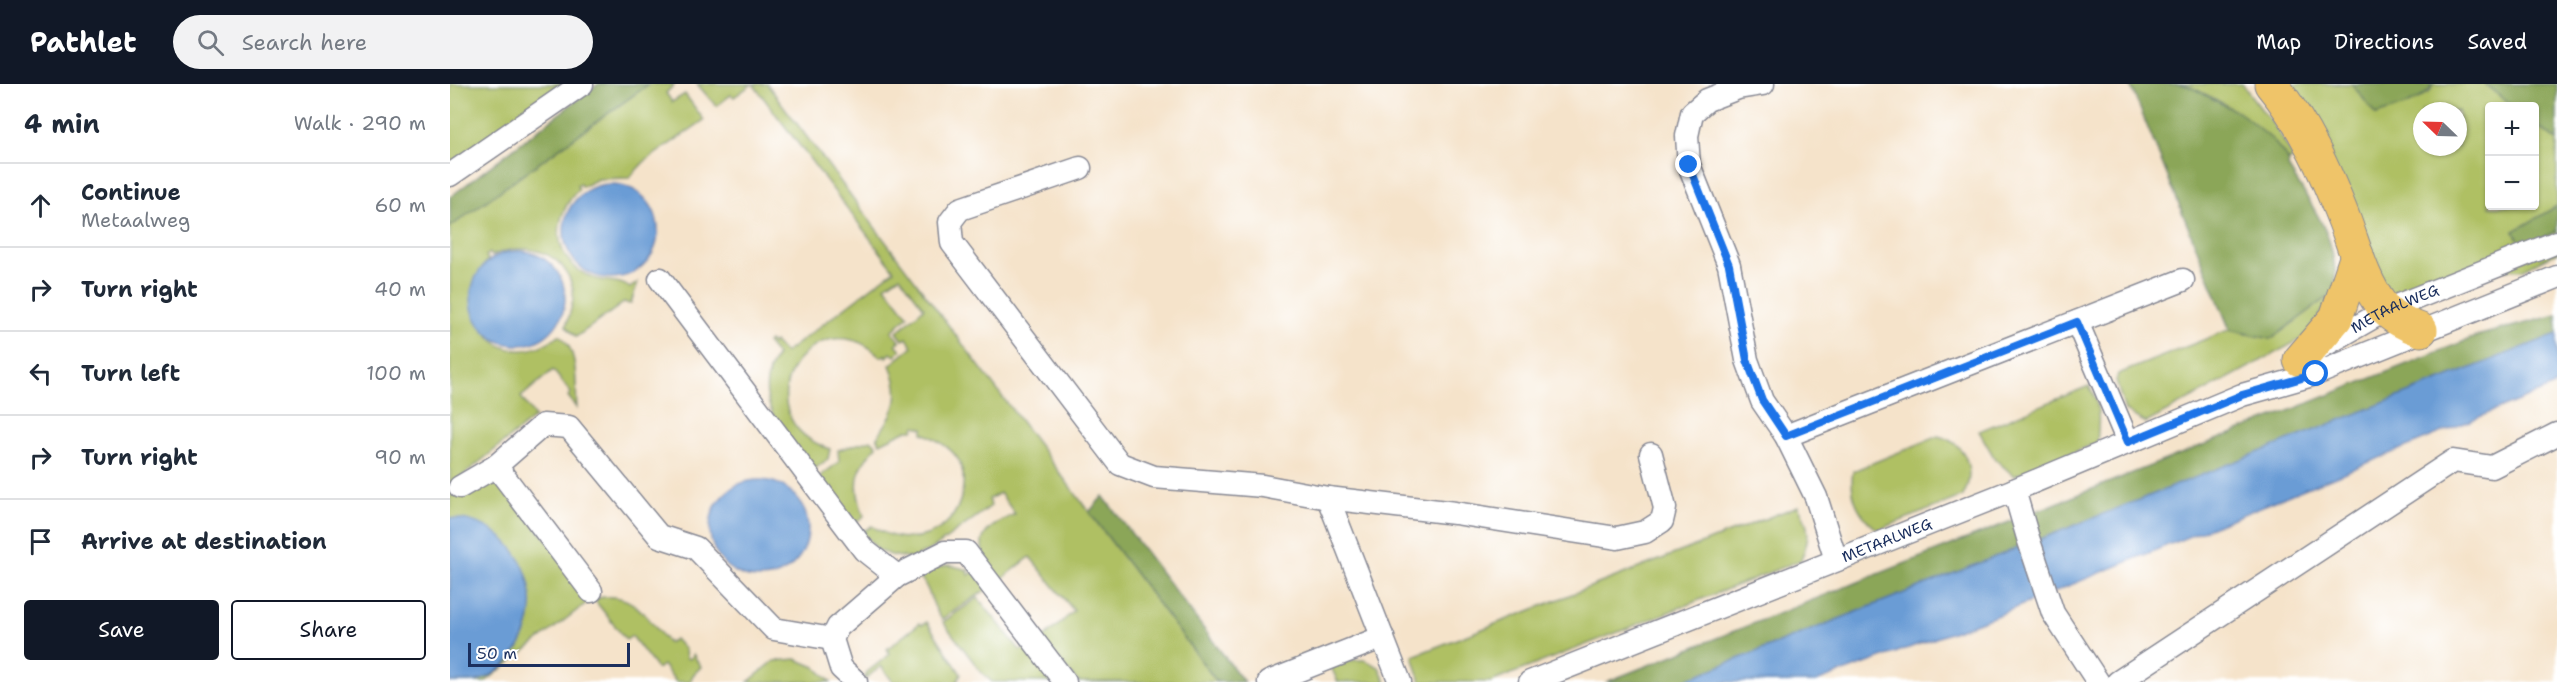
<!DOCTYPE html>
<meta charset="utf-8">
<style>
:root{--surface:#fff;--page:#f2f2f3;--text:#1f2937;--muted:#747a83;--line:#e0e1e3;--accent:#111827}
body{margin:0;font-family:"Shantell Sans",sans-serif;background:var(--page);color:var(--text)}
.controls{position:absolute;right:18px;top:18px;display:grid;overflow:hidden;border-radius:6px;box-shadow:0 2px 4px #0004}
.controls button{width:54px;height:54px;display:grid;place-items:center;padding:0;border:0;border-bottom:2px solid var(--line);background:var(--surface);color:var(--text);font:30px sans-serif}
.compass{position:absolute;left:1963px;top:18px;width:54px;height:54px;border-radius:50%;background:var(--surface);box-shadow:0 2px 4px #0004;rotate:293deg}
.scale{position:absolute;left:18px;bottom:15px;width:162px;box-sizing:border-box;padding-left:6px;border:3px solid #1b2f5e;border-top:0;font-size:16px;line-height:21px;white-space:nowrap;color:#1b2f5e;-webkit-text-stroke:4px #fff;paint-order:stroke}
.stop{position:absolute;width:18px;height:18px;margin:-14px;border:4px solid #1a73e8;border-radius:50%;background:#fff}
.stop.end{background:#1a73e8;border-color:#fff;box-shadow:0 2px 6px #0008}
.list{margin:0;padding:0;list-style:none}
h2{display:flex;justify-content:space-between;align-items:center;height:78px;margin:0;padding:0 24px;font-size:26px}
h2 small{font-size:20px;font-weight:400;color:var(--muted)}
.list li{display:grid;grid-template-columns:39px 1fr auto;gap:18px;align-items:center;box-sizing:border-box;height:84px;padding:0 24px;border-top:2px solid var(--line)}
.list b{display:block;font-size:22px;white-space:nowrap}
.list p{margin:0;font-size:20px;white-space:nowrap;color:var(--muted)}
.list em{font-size:20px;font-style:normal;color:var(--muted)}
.actions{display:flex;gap:12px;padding:18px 24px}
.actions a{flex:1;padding:14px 0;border:2px solid var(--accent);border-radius:6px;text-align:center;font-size:21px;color:var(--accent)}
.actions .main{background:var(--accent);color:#fff}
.icon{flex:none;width:33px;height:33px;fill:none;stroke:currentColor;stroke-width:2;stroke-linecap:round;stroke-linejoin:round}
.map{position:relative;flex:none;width:2107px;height:598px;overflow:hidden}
header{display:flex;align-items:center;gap:36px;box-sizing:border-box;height:84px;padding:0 30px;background:var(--accent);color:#fff}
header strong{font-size:28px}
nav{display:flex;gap:33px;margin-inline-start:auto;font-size:21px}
.search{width:420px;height:54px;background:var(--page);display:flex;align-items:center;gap:15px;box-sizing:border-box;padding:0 21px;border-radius:33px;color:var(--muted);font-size:22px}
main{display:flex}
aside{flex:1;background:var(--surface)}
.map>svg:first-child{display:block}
</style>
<header>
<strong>Pathlet</strong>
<div class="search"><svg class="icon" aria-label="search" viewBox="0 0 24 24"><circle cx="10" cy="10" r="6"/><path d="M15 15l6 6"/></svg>Search here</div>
<nav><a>Map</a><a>Directions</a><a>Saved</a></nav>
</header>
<main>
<aside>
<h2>4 min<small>Walk · 290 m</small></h2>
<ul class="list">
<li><svg class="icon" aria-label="ahead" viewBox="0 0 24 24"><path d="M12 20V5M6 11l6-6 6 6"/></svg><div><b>Continue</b><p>Metaalweg</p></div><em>60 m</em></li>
<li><svg class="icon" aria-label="right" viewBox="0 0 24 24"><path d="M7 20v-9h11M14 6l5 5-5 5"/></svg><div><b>Turn right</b></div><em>40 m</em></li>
<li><svg class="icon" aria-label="left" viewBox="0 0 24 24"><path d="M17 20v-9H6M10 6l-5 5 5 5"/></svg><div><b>Turn left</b></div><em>100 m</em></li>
<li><svg class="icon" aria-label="right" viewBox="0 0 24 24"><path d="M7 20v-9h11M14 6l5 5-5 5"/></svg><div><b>Turn right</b></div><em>90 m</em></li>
<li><svg class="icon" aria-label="arrive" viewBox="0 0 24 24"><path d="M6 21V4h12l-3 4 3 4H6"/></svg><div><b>Arrive at destination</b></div></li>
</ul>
<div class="actions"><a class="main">Save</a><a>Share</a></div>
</aside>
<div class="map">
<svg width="2107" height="598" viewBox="0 0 2107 598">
<rect width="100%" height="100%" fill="#fff"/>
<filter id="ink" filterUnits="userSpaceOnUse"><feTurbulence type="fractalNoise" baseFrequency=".0167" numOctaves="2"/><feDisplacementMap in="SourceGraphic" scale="12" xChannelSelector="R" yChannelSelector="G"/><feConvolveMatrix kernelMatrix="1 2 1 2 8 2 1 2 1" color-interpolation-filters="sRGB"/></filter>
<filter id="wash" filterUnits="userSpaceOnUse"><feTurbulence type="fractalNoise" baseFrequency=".008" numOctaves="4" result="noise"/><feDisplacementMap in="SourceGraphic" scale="24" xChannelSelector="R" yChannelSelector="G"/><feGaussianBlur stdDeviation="1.35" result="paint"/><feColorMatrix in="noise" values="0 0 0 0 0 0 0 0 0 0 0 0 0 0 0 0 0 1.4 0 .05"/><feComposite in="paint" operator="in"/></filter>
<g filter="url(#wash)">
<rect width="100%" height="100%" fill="#f5e3ca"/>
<g fill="#afc063" stroke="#657860" stroke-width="1.5" fill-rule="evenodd">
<path d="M 0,0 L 114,0 L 0,80 Z"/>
<path d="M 199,0 L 225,0 L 216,9 L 222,18 L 235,10 L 254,36 L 194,78 L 179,94 L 148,95 L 132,103 L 130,100 L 127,102 L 129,105 C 101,133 101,176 141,193 C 154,199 170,195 180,204 L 188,198 L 181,219 L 178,220 L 175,218 L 126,253 L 116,242 C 119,231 125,217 123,206 C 115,167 75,156 42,172 L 40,169 L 36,172 L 38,175 C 0,225 48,298 109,251 C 130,265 125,302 127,325 L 118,312 L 121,309 L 103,286 L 71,313 L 85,333 L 0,402 L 0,143 Z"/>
<path d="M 247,0 L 302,0 L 284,13 L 281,11 L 266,22 Z"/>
<path d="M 303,0 L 317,0 L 767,598 L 628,598 L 591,556 L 624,527 L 580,473 L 548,498 C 526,461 522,450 565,430 L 550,409 L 539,415 L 541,422 L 485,463 L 462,475 L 441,471 L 428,466 L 412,448 L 422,442 C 456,466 504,453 512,409 C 514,399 514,387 509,377 C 503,365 486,355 473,349 L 473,344 L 465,342 L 463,346 L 457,346 L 430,359 L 427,353 C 446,327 453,312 440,281 L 462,263 L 457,254 L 453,256 L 447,248 L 474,224 L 450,192 L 435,202 L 458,232 L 442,247 L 450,257 L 446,260 L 451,266 L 445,272 L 441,269 L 437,273 L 436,270 L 431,273 C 362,208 285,333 380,365 L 378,375 L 363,386 C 337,352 297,316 327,271 L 317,259 L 319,257 L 322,260 L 324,258 L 335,269 L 444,186 Z"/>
<path d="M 1731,0 L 1792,0 L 1826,44 L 1843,74 L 1839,77 C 1811,41 1773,15 1731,0 Z"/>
<path d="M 1834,0 L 1902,0 L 1927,31 L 1980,8 L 1983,0 L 2034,0 L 2063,22 L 2040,22 L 2040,122 L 2084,122 L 2085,40 L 2107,57 L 2107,122 L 2064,148 L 2072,162 L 2107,147 L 2107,168 L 2072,186 L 2050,185 L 1942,218 ZM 1972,27 L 2008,27 L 2008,63 L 1972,63 Z"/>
<path d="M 1885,208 L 1855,253 L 1696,339 L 1675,327 L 1666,297 L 1668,290 L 1778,246 L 1821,255 Z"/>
<path d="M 1639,302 C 1651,321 1649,338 1647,359 L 1564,392 L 1545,375 L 1529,347 Z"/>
<path d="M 1488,352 C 1517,359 1526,387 1513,412 L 1428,446 C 1408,431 1399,412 1403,387 Z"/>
<path d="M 421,356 L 427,362 C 404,385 403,403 414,432 L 404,440 L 369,393 L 389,378 L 388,366 Z"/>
<path d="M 35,399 L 45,400 L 56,409 L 148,514 C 184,506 198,535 218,559 L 225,555 L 235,566 L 236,574 L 240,575 L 243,570 L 251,583 L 243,591 L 240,598 L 226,598 L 213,581 L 207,585 L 182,552 L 176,556 L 143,514 L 35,598 L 0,598 L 0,403 Z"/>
<path d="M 1348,422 C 1361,443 1360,454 1351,476 L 1041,598 L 971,598 L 963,572 Z"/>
<path d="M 499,481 L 519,486 L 517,487 L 519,491 L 523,488 L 538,505 L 492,535 C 482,525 482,507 470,493 L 484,484 Z"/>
<path d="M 528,514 L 570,566 L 579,565 L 603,598 L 542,598 L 532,589 L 493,538 Z"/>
<path d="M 477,538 L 511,590 L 507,598 L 443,598 L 431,582 L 414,596 L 417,588 L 440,570 L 437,565 L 470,539 L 472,541 Z"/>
<path d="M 346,575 L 365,583 L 381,598 L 298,598 L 324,577 Z"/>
<path d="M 904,576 L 915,576 L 929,583 L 936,598 L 888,598 L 881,583 Z"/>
</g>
<g fill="#8ba659" stroke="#536a5c" stroke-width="1.5">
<path d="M 148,0 L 199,0 L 0,143 L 0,113 Z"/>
<path d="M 1680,0 L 1731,0 L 1743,4 L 1793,31 L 1823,56 L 1839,77 L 1838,83 C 1865,127 1889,154 1885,208 L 1821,255 L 1780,246 Z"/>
<path d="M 1902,0 L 1983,0 C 1975,18 1944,25 1926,31 Z"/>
<path d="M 2034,0 L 2107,0 L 2107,57 L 2085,40 L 2084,22 L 2063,22 Z"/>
<path d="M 2107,122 L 2107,147 L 2072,162 L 2064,147 Z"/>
<path d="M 2107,231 L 2107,250 L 1230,598 L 1156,598 L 2030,251 Z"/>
<path d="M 653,412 L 794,598 L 767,598 L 639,428 Z"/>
</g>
<g fill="#6a9cd5" stroke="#42669a" stroke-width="1.5">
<circle cx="161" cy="147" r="47"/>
<circle cx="68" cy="214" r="47"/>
<path d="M 2107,250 L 2107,301 L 1543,533 L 1366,598 L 1230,598 Z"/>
<circle cx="309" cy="445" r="49"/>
<path d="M 0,434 C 72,436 106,520 61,574 C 53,584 40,594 27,597 C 19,598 9,598 0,598 Z"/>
</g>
</g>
<g filter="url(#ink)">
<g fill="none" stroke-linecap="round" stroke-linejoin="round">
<defs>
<g id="minor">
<path d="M 1313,0 L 1288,4 L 1257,16 L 1242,29 L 1237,52 L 1239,81 L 1279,181 L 1297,276 L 1312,317 L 1336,352 L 1366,413 L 1386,476"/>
<path d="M 630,84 L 510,125 L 500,138 L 502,159 L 670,380 L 704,393 L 813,402 L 878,414 L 1005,429 L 1167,454 L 1195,448 L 1212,437 L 1215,424 L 1201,370"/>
<path d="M 0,91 L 132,0"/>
<path d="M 210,195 L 414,466 L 447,492"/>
<path d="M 1627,238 L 1678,358"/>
<path id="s1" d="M 1868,265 L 1936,226 L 2107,158"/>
<path d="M 1336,352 L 1733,196"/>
<path d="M 10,403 L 46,382"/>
<path d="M 1564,406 L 1578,454 L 1603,529 L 1648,598"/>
<path d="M 878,414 L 950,598"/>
<path d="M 141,507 L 46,382 L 93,341 L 119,343 L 209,452 L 246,464 L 324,545 L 382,555"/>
<path d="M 406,598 L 391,584 L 382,555 L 388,543 L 447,492 L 495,468 L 516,468 L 615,598"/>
<path d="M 819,598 L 933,553"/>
<path id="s2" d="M 1080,598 L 1564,406 L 1792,311 L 1866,290 L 2107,193"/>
<path d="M 1668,598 L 2003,377 L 2042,383 L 2107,350"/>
</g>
<g id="highway">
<path d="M 1821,0 C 1855,41 1876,89 1895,138 C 1905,165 1914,199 1932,222 C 1941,233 1959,242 1971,246"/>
<path d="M 1850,276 L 1886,234 L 1907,171"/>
</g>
</defs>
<use href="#minor" stroke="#888994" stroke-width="25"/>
<use href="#highway" stroke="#888994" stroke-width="35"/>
<use href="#minor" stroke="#fff" stroke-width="22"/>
<use href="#highway" stroke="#efc469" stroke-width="33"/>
</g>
</g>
<g fill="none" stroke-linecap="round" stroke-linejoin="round" filter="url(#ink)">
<path stroke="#1a73e8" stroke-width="8" d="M 1239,81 L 1279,181 L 1297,276 L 1312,316 L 1336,352 L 1627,238 L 1678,358 L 1792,311 L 1866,290"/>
</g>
<g text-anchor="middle" stroke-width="5" stroke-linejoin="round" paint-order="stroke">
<g font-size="15" fill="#1b2f5e" stroke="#fff">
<text dy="5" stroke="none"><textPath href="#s1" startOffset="87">METAALWEG</textPath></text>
<text dy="5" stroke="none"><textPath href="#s2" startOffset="384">METAALWEG</textPath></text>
</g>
</g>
</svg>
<div class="controls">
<button>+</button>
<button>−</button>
</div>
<svg class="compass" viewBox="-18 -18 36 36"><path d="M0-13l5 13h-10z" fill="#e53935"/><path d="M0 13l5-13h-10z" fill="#747a83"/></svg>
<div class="scale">50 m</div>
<div class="stop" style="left:1866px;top:290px"></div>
<div class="stop end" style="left:1239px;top:81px"></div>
</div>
</main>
